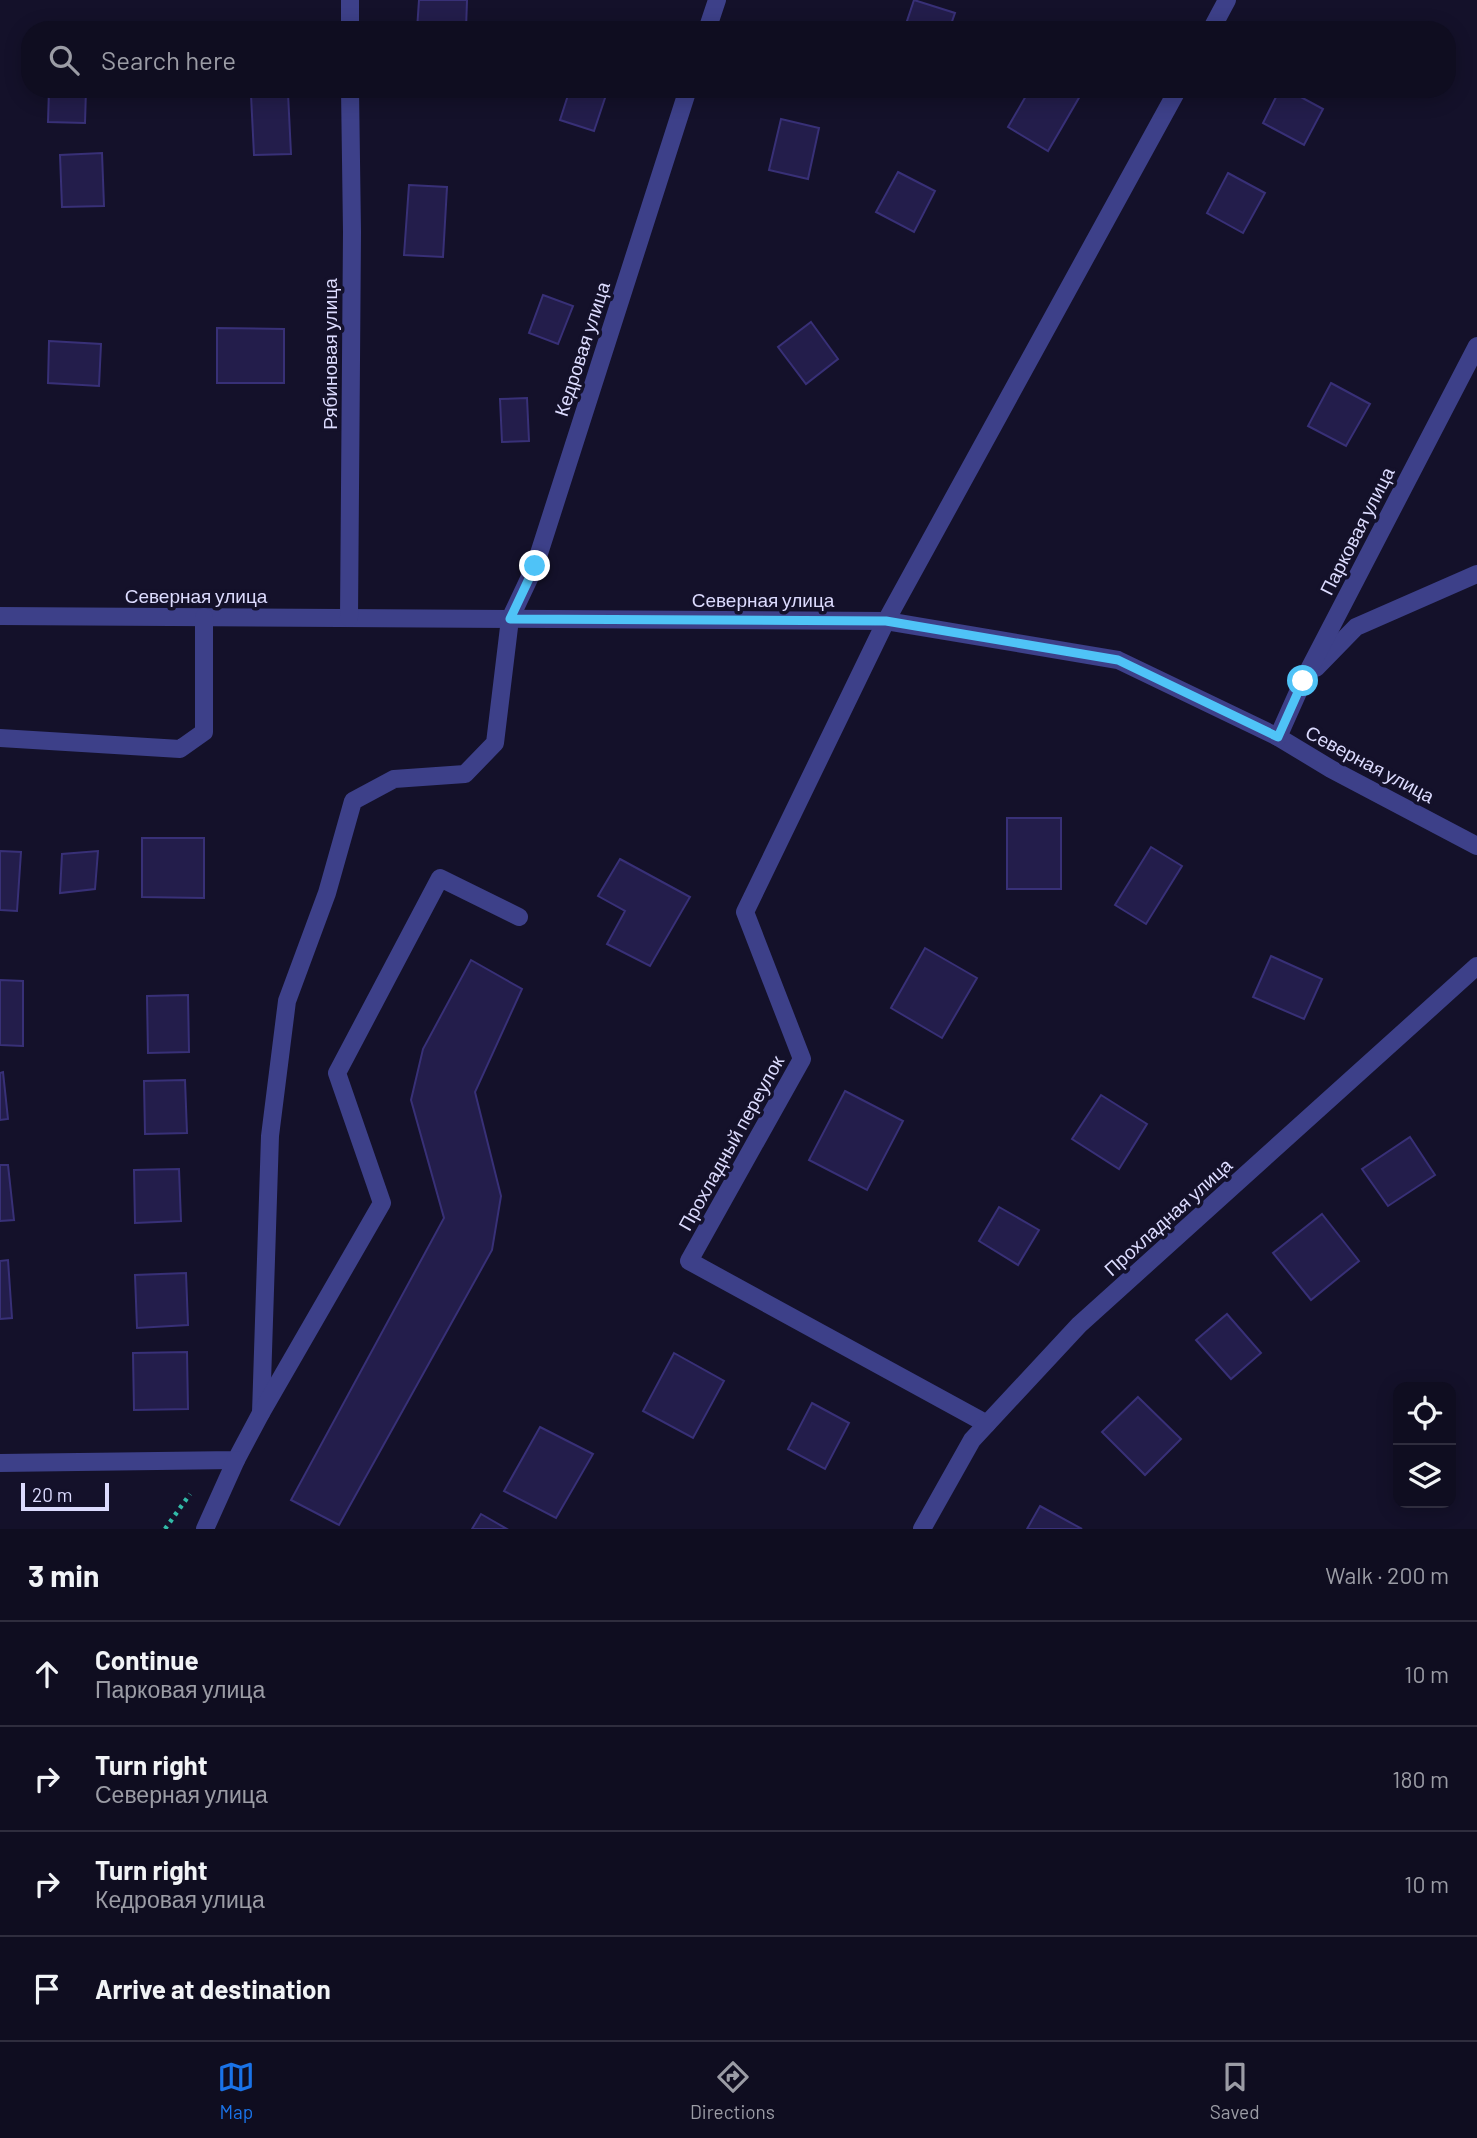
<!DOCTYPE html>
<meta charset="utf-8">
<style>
:root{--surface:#0f0d20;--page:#1d1b2d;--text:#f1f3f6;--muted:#9b9ca5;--line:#2f2d3e;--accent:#1a73e8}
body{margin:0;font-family:Barlow,sans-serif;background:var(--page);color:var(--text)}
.controls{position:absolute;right:21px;bottom:21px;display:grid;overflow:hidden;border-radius:14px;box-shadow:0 4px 18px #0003}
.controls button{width:63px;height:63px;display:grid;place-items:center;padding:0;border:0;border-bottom:2px solid var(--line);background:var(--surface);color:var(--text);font:35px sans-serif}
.scale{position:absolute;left:21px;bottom:18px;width:88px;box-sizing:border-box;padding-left:7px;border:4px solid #dcdbfe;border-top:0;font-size:19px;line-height:24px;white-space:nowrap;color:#dcdbfe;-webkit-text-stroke:5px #14112a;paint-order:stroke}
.stop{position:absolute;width:21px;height:21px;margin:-16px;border:5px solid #4fc3f7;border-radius:50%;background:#fff}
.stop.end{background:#4fc3f7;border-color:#fff;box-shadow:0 2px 7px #0008}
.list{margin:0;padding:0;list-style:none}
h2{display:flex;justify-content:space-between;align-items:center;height:91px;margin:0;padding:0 28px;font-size:30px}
h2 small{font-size:23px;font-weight:400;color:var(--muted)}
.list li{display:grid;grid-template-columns:46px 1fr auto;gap:21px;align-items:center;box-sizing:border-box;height:105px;padding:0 28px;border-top:2px solid var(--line)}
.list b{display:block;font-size:26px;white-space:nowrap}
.list p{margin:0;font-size:23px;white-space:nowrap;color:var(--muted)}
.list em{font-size:23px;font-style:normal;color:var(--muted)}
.icon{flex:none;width:38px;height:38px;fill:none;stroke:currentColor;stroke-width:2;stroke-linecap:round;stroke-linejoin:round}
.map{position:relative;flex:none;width:1477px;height:1529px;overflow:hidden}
.search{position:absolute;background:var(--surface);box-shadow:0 4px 18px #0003;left:21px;right:21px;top:21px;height:77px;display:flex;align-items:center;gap:18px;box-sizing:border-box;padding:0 24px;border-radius:28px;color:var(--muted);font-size:26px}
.sheet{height:511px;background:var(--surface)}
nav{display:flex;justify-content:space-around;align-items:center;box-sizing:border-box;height:98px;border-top:2px solid var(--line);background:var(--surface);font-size:19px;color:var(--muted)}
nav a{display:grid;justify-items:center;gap:4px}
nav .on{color:var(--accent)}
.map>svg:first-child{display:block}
</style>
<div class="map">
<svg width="1477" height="1529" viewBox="0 0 1477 1529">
<rect width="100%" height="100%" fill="#14112a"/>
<g fill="#231d4b" stroke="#383077" stroke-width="2">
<path d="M 419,0 L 467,0 L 466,30 L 417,30 Z"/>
<path d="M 914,0 L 955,13 L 949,30 L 904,30 Z"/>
<path d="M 49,89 L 86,89 L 85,123 L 48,122 Z"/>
<path d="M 570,89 L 608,89 L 594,131 L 560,120 Z"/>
<path d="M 1030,89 L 1068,89 L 1080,96 L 1048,151 L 1008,127 Z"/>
<path d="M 1280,89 L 1286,89 L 1323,109 L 1304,145 L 1263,123 Z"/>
<path d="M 288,93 L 291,154 L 254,155 L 251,95 Z"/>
<path d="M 781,119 L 819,128 L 808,179 L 769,170 Z"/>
<path d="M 102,153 L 104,206 L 62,207 L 60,155 Z"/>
<path d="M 898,172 L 935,191 L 914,232 L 876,212 Z"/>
<path d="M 1228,173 L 1265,193 L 1243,233 L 1207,213 Z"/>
<path d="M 409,185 L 447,187 L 443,257 L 404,255 Z"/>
<path d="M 543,295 L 573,306 L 558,344 L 529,333 Z"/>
<path d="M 811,322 L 838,359 L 806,384 L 778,347 Z"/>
<path d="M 217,328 L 284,329 L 284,383 L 217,383 Z"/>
<path d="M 49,341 L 101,344 L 99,386 L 48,383 Z"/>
<path d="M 1331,383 L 1370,404 L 1346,446 L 1308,426 Z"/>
<path d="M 527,398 L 529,441 L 502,442 L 500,399 Z"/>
<rect x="1007" y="818" width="54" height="71"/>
<path d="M 142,838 L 204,838 L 204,898 L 142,897 Z"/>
<path d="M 1151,847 L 1182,866 L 1146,924 L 1115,905 Z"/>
<path d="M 0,851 L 21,852 L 17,911 L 0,910 Z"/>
<path d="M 98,851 L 95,889 L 60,893 L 62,854 Z"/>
<path d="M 620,859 L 690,897 L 650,966 L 607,944 L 625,911 L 598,896 Z"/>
<path d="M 925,948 L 977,978 L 942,1038 L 891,1008 Z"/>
<path d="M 1271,956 L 1322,979 L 1304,1019 L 1253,997 Z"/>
<path d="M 471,960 L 522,989 L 475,1092 L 501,1196 L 492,1250 L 339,1525 L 291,1500 L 444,1218 L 411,1100 L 423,1049 Z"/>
<path d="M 0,980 L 23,981 L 23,1046 L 0,1045 Z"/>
<path d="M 188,995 L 189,1052 L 148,1053 L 147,996 Z"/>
<path d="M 3,1072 L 8,1119 L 0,1120 L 0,1073 Z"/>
<path d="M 185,1080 L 187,1133 L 145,1134 L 144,1081 Z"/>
<path d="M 845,1091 L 903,1121 L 867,1190 L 809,1160 Z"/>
<path d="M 1101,1095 L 1147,1124 L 1119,1169 L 1072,1139 Z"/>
<path d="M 1410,1137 L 1435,1175 L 1388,1206 L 1362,1169 Z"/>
<path d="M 0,1165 L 8,1165 L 14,1220 L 0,1221 Z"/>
<path d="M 179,1169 L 181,1221 L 135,1223 L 134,1170 Z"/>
<path d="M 999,1207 L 1039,1230 L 1018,1265 L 979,1241 Z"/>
<path d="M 1322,1214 L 1359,1261 L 1311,1300 L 1273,1253 Z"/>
<path d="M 8,1260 L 12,1318 L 0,1319 L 0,1261 Z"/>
<path d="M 186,1273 L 188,1325 L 137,1328 L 135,1275 Z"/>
<path d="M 1227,1314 L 1261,1353 L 1231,1379 L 1196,1340 Z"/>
<path d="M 187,1352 L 188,1409 L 134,1410 L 133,1353 Z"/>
<path d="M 674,1353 L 724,1381 L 693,1438 L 643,1411 Z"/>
<path d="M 1138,1397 L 1181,1439 L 1145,1475 L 1102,1432 Z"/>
<path d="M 812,1403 L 849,1423 L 825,1469 L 788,1449 Z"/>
<path d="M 540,1427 L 593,1454 L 556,1518 L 504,1491 Z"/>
<path d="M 1040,1506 L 1082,1529 L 1027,1529 Z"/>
<path d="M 481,1514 L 507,1529 L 472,1529 Z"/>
</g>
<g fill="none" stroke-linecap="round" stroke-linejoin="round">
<path stroke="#32bba8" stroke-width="4.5" stroke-dasharray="3.5 5" stroke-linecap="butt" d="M 165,1529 L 190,1494"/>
<g stroke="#3d4089" stroke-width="18">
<path d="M 350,0 L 350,30"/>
<path d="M 707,30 L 717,0"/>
<path d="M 1211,30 L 1227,0"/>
<path d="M 0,616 L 886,621 L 1118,660 L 1278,737 L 1331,769 L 1477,846"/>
<path d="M 349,618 L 352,232 L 350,89"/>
<path d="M 1316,668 L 1356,627 L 1477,574"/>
<path d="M 1278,737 L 1303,681 L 1477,346"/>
<path d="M 0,738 L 180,749 L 204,732 L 204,617"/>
<path d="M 261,1413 L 270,1136 L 287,1001 L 327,893 L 353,801 L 394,779 L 465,774 L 495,743 L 510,619 L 535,566 L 688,89"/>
<path d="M 987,1424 L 689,1261 L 802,1059 L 745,912 L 886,621 L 1178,89"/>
<path d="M 0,1463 L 236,1460 L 261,1413 L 382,1203 L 337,1073 L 440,878 L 519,917"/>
<path d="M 205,1529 L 236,1460"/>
<path d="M 922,1529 L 972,1440 L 1079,1325 L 1477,966"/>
</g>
</g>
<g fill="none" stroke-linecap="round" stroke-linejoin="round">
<path stroke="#4fc3f7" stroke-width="9" d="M 535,566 L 510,619 L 886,621 L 1118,660 L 1278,737 L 1303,681"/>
</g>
<g text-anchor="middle" stroke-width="7" stroke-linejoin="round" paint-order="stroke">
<g font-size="19" fill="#dcdbfe" stroke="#14112a">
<text transform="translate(582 349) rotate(-72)" y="7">Кедровая улица</text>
<text transform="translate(330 354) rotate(-90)" y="7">Рябиновая улица</text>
<text transform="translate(1357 531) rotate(-63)" y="7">Парковая улица</text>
<text x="196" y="603">Северная улица</text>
<text x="763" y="607">Северная улица</text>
<text transform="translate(1370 764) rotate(28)" y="7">Северная улица</text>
<text transform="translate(731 1143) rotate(-61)" y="7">Прохладный переулок</text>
<text transform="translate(1168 1217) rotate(-42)" y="7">Прохладная улица</text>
</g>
</g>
</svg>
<div class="controls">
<button><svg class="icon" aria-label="locate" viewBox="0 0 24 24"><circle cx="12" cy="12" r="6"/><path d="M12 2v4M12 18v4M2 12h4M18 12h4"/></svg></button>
<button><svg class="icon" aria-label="layers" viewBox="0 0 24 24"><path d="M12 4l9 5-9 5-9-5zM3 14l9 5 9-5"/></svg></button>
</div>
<div class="scale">20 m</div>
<div class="stop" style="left:1303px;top:681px"></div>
<div class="stop end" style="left:535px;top:566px"></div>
<div class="search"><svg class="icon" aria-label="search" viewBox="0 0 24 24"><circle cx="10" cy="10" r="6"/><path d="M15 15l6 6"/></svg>Search here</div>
</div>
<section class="sheet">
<h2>3 min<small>Walk · 200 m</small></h2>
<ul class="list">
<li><svg class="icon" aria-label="ahead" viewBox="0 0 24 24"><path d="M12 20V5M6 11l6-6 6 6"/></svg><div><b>Continue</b><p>Парковая улица</p></div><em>10 m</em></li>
<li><svg class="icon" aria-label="right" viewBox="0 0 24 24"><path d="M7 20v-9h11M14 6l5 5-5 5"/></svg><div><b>Turn right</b><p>Северная улица</p></div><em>180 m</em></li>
<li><svg class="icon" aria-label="right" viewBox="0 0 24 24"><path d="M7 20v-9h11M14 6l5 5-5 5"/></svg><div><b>Turn right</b><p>Кедровая улица</p></div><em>10 m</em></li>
<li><svg class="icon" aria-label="arrive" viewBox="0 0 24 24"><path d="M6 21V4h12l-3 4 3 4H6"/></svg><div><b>Arrive at destination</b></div></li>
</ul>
</section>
<nav>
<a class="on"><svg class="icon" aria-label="map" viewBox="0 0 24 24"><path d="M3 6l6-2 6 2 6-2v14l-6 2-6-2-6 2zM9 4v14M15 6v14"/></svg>Map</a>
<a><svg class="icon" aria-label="directions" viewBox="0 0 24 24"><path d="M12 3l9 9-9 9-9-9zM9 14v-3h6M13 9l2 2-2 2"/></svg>Directions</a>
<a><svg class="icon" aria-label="saved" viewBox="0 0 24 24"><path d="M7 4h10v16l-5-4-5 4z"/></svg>Saved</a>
</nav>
